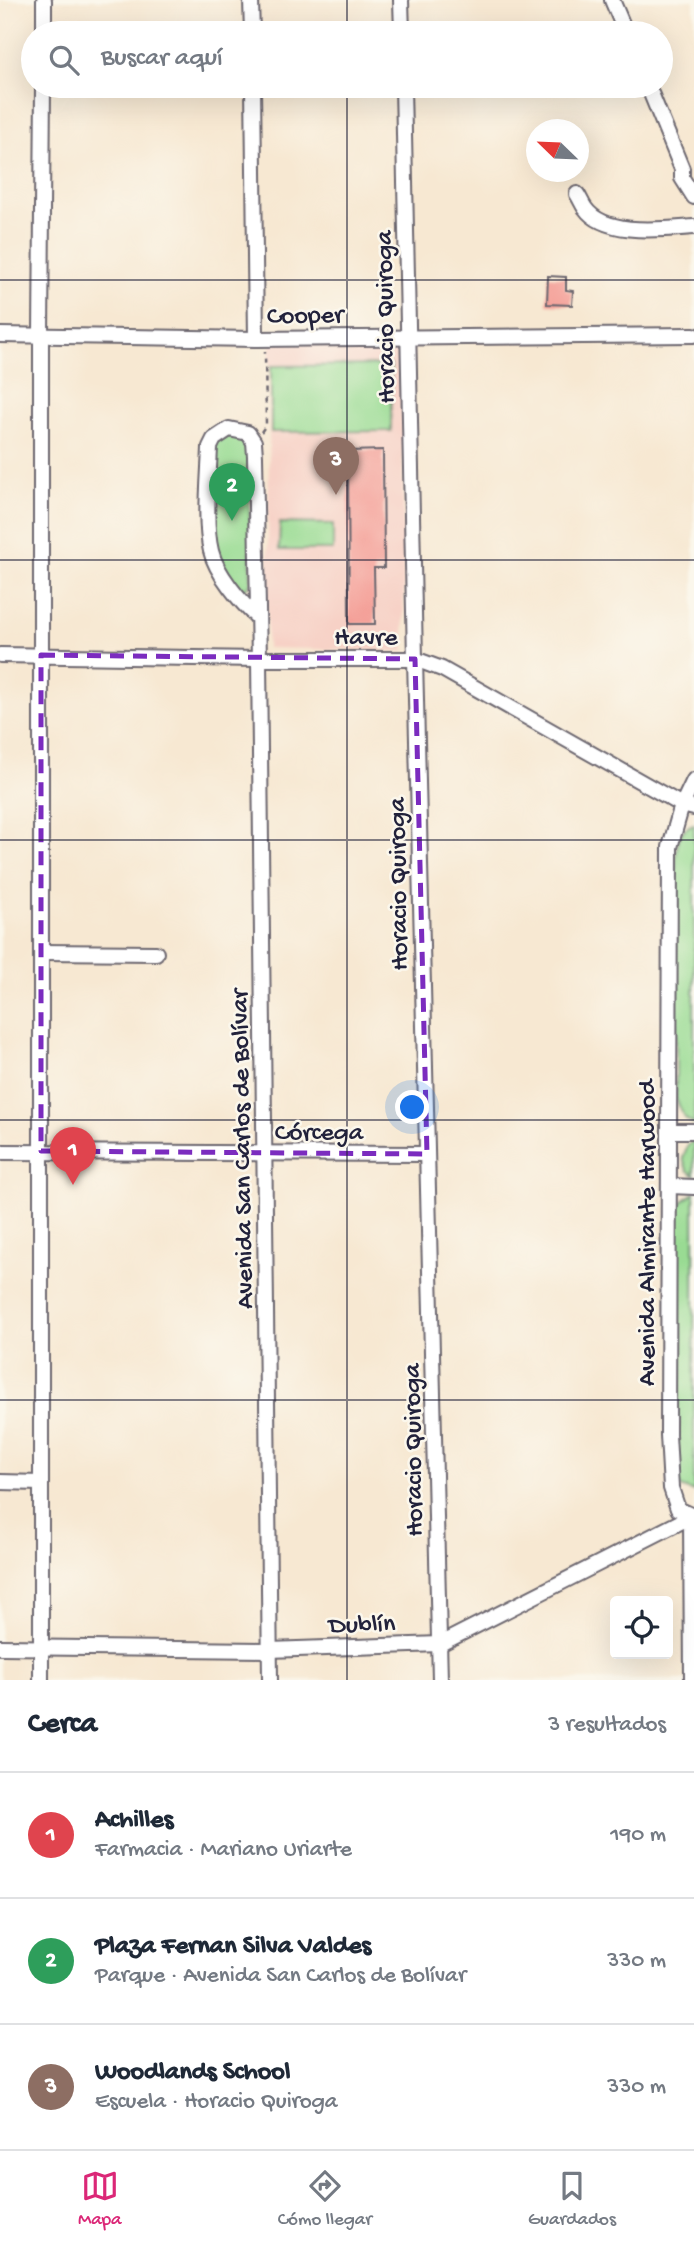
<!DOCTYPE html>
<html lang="es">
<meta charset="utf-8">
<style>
:root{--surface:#fff;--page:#f6f6f7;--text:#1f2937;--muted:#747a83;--line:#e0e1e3;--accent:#db2777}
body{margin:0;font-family:"Gochi Hand",sans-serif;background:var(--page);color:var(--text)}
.controls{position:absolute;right:21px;bottom:21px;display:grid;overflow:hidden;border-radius:7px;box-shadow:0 7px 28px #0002}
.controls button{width:63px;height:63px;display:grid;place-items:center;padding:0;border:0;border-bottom:2px solid var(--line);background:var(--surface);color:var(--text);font:35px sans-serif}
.compass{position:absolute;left:526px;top:119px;width:63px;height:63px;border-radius:50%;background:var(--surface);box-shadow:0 7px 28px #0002;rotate:293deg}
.you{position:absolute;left:413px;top:1108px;width:24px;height:24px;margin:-18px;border:5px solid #fff;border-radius:50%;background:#1a73e8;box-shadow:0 0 0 10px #1a73e833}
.badge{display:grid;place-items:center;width:46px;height:46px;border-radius:50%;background:var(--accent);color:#fff;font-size:23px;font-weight:700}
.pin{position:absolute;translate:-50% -58px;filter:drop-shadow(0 2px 4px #0008)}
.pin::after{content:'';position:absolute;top:37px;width:24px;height:21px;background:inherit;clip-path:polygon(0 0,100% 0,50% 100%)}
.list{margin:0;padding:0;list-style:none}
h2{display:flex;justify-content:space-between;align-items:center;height:91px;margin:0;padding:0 28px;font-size:30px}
h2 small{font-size:23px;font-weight:400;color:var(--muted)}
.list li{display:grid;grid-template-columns:46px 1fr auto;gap:21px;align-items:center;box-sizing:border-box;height:126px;padding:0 28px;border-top:2px solid var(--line)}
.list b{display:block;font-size:26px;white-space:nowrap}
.list p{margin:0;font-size:23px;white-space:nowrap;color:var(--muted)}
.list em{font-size:23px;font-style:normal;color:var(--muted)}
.icon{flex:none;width:38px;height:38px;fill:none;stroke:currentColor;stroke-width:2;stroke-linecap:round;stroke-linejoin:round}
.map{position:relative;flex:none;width:694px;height:1680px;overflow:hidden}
.search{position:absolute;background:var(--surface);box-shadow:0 7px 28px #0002;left:21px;right:21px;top:21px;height:77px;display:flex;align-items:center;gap:18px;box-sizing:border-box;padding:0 24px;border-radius:38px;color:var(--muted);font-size:26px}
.sheet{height:469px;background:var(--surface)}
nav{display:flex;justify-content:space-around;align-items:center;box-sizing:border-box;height:98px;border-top:2px solid var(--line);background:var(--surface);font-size:19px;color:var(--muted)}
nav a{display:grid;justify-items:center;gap:4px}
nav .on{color:var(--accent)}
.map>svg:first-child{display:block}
</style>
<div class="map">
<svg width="694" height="1680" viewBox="0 0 694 1680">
<rect width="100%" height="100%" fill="#fbf7ec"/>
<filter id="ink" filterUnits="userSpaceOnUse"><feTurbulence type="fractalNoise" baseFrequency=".0143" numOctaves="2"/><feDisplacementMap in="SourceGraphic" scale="14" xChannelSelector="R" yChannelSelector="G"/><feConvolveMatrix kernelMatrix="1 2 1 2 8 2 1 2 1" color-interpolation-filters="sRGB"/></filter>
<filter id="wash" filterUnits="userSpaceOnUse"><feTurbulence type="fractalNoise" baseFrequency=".00686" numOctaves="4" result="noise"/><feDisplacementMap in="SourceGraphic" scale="28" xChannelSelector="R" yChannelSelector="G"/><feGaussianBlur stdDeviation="1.57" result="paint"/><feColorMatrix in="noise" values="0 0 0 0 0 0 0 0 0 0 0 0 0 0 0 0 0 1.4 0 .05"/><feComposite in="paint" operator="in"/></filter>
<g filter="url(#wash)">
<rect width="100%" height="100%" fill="#f7e8d2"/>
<path fill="#f7d1c6" d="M 402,342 L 404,651 L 267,648 L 270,343 Z"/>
<g fill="#99db93" stroke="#5e7e67" stroke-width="2">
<path d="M 391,365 L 391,431 L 271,432 L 271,366 Z"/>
<path d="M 220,435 L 242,435 L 248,443 L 251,583 L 245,589 L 234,585 L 214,545 L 215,441 Z"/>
<path d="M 280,523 L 333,524 L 333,550 L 279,550 Z"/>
<path d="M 694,824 L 694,1124 L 684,1117 L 676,1099 L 676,856 C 678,842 678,829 694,824 Z"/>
<path d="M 694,1140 L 694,1175 L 687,1170 L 683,1158 L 688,1145 Z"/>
<path d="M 694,1193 L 694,1492 L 680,1487 L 675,1473 L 675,1217 L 682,1202 Z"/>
</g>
<g id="blocks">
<g fill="#f49f97">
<path d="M 548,276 L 566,277 L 566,290 L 573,291 L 572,305 L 547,304 Z"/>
<path d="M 383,450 L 384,568 L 374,568 L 375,624 L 349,624 L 348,451 Z"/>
</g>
</g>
</g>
<g filter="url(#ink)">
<use href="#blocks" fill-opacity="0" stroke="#6d6770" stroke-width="2"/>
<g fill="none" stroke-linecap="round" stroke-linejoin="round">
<defs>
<g id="minor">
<path d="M 251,0 L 252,33"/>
<path d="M 401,0 L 402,33"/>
<path d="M 612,0 L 626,33"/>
<path d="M 44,33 L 44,0"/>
<path d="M 253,86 L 256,339"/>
<path d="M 403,86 L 415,659 L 440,1680"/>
<path d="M 648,86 L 682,169 L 682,178 L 694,197"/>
<path d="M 577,194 C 580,198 582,204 585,208 C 605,237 664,229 694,227"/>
<path d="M 0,335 L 256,339 L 694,335"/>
<path d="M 258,618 C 241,603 216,573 211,551 C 204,522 209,478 210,447 L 214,439 L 229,429 L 248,433 L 254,442 L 255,456 L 259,659 L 270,1680"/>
<path d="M 0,655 L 259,659 L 415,659 L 442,669 L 682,805 L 694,808"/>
<path d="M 41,952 L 156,953"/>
<path d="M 669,1131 L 694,1131"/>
<path d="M 0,1152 L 427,1154"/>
<path d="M 670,1186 L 694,1187"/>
<path d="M 0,1482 L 41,1483"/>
<path d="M 0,1647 L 269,1650 L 440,1644 L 694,1515"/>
<path d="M 41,1680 L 41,335 L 43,86"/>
<path d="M 692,1680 L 691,1515 L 678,1509 L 671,1488 L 668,1435 L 670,847 L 682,805 L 694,780"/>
</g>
</defs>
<use href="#minor" stroke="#6d6770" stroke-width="18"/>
<path stroke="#6d6770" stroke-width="2.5" stroke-dasharray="5 5" stroke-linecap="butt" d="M 261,432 L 266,425 L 265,352"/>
<use href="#minor" stroke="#fff" stroke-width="14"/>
</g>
</g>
<path fill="none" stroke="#7b2cbf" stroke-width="5" stroke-dasharray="14 9" stroke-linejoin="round" d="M 41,655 L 415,659 L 427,1154 L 41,1151 Z"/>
<path fill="none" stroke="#22223b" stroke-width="2" stroke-opacity="0.55" d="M 347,0 L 347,33M 347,86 L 347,1680M 0,280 L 694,280M 0,560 L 694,560M 0,840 L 694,840M 0,1120 L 694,1120M 0,1400 L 694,1400"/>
<g text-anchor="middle" stroke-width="5" stroke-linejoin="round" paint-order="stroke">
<g font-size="26" fill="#22223b" stroke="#fbf7ec">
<text transform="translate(305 313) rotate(-1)" y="9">Cooper</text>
<text transform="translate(383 317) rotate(-91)" y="9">Horacio Quiroga</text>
<text x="366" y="644">Havre</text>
<text transform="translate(396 884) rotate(-91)" y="9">Horacio Quiroga</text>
<text x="319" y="1139">Córcega</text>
<text transform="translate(240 1149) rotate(-91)" y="9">Avenida San Carlos de Bolívar</text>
<text transform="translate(645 1233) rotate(-90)" y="9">Avenida Almirante Harwood</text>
<text transform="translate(411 1450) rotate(-91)" y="9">Horacio Quiroga</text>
<text transform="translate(362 1622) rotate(-2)" y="9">Dublín</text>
</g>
</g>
</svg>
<div class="controls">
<button><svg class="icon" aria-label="locate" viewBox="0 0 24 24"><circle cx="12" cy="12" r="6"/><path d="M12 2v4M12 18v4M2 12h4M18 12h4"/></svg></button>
</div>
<svg class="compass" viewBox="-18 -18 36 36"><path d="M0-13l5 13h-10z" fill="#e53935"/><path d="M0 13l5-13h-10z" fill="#747a83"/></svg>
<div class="you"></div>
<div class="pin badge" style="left:73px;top:1185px;background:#e0444e">1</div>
<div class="pin badge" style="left:232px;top:521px;background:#2e9e5b">2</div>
<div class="pin badge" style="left:336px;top:495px;background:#8d6e63">3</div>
<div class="search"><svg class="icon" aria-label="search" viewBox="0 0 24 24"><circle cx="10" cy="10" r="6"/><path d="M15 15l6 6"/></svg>Buscar aquí</div>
</div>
<section class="sheet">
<h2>Cerca<small>3 resultados</small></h2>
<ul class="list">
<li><span class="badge" style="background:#e0444e">1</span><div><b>Achilles</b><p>Farmacia · Mariano Uriarte</p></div><em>190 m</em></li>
<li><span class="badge" style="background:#2e9e5b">2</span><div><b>Plaza Fernan Silva Valdes</b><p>Parque · Avenida San Carlos de Bolívar</p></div><em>330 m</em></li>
<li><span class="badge" style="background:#8d6e63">3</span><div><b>Woodlands School</b><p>Escuela · Horacio Quiroga</p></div><em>330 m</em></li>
</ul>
</section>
<nav>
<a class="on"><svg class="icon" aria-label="map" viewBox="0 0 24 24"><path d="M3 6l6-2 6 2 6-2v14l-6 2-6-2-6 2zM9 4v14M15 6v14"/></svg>Mapa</a>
<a><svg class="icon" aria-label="directions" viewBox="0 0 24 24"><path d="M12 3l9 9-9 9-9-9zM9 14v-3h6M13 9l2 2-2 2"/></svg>Cómo llegar</a>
<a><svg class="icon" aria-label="saved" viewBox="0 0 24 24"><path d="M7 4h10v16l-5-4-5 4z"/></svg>Guardados</a>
</nav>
